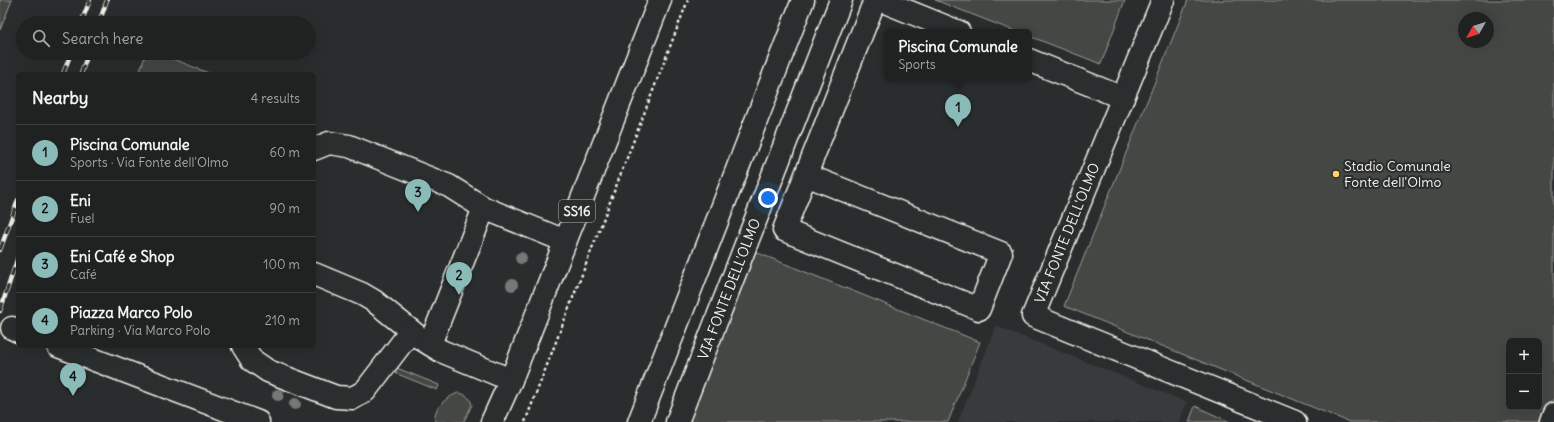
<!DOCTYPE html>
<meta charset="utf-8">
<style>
:root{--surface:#202222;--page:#2d2f2f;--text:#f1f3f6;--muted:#a2a4a5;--line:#3d3f40;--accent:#8bbbb9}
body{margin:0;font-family:Delius,sans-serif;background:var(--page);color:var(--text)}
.controls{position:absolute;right:12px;bottom:12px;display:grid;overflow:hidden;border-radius:6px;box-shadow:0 4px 16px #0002}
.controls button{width:36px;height:36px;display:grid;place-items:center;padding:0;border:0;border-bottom:1px solid var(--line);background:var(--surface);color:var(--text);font:20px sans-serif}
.compass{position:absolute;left:1458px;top:12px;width:36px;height:36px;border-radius:50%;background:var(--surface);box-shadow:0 4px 16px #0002;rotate:231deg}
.you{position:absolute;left:768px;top:198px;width:14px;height:14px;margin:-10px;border:3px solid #fff;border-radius:50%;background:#1a73e8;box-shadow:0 0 0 6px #1a73e833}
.badge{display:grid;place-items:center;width:26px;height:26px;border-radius:50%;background:var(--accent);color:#111;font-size:13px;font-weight:700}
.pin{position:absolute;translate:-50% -33px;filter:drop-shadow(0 1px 2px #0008)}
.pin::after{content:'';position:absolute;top:21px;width:14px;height:12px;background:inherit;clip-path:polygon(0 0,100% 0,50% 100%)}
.popup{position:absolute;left:884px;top:29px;width:148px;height:52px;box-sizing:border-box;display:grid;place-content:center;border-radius:6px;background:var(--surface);filter:drop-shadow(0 1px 3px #0005);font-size:13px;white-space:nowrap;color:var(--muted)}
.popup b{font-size:15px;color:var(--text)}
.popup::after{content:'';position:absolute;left:50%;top:100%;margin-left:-8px;border:8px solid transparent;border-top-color:var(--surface)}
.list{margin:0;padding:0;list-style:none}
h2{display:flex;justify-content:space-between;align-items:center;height:52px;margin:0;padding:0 16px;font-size:17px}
h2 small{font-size:13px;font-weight:400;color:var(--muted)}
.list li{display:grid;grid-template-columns:26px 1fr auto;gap:12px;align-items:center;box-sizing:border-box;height:56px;padding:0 16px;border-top:1px solid var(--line)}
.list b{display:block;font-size:15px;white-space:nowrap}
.list p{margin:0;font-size:13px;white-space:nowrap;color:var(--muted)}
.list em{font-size:13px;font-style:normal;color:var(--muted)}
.icon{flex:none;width:22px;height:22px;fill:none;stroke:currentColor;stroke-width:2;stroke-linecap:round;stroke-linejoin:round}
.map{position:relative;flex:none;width:1554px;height:422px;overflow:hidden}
.search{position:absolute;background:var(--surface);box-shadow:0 4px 16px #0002;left:16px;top:16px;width:300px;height:44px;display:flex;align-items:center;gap:10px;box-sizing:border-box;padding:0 14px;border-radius:22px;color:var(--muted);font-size:15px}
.panel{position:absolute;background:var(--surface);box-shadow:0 4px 16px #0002;left:16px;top:72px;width:300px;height:276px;border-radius:6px}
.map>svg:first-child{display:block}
</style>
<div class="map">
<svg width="1554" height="422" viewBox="0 0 1554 422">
<rect width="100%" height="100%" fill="#2a2d2e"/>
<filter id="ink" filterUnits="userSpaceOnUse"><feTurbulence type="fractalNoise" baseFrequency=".025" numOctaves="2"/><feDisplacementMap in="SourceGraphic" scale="8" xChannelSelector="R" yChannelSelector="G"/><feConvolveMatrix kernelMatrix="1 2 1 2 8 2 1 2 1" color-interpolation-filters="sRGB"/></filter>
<g filter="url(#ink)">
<path fill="#373a3a" d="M 996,326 L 1187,402 L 1179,422 L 958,422 Z"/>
<g fill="#444645" stroke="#9c9c96" fill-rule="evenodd">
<path d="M 0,0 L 12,0 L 0,30 Z"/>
<path d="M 935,0 L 1125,0 L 1101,64 L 1029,36 L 1029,32 L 1017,32 Z"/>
<path d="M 1188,0 L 1554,0 L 1554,397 L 1544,422 L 1349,422 L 1064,306 ZM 1464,18 L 1488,18 L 1488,42 L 1464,42 ZM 1509,341 L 1539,341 L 1539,407 L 1509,407 Z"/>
<path d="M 146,53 L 158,53 L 211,74 L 139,74 Z"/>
<path d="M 753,251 L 980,342 L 948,422 L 685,422 Z"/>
<path d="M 387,364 L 439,385 L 437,390 L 385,369 Z"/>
<path d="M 458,393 C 466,394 470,397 472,405 L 464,421 L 463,422 L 435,422 C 432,408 447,397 458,393 Z"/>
<path d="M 1195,406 L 1230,422 L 1189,422 Z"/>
</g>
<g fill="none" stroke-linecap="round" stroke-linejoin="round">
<defs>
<g id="minor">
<path d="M 880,0 L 959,32"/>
<path d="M 1163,0 L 1033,316 L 1295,422"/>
<path d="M 1029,60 L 1123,98"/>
<path d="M 314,149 L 329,143 L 349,146 L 449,186 L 484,208 L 565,241"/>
<path d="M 806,175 L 1001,253 L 979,309 L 784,230 C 814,153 845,77 875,0"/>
<path d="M 314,274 L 362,294 L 374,301 L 420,338 L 441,351 L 511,380"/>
<path d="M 12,328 L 18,331"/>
<path d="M 430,344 L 484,208"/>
<path d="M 58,346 L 258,422"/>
<path d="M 243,346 L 252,360 L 268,371 L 336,397 L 353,398 L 365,391 L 411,331"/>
<path d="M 639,422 L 803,0"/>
<path d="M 677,422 L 841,0"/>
<path d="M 1551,422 L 1554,414"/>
</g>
<path id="major" d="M 492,422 L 511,380 L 660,0"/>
</defs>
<use href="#minor" stroke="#f4f1e8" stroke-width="25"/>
<use href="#major" stroke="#f4f1e8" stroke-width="25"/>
<path stroke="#f4f1e8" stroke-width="2.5" stroke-dasharray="3 3" stroke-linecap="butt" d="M 525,422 L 688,0"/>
<use href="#minor" stroke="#2a2d2e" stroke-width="22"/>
<use href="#major" stroke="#2a2d2e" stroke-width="22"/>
<defs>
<g id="rail">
<path d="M 81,23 L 90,0"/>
<path d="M 99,23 L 107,0"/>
<path d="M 63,74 L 71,53"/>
<path d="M 81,74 L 88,53"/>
<path d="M 0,250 L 18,200"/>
<path d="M 0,311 L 18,257"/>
</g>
</defs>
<use href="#rail" stroke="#f4f1e8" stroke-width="4.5"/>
<use href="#rail" stroke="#2a2d2e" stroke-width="3" stroke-dasharray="9" stroke-linecap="butt"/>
</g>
<g fill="#777875">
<circle cx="521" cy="258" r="6"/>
<circle cx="512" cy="285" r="6"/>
<circle cx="278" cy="395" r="6"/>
<circle cx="295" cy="404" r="6"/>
</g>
</g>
<circle fill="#ffd166" stroke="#2a2d2e" stroke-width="1.5" cx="1336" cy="174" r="4"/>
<g text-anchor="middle" stroke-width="4" stroke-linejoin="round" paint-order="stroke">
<rect fill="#2a2d2e" stroke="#b7b6b0" stroke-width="1" x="559" y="200" width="36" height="22" rx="3"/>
<g font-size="13" font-weight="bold" fill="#f4f1e8">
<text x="577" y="216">SS16</text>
</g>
<g font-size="14" fill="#f4f1e8" stroke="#2a2d2e" text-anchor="start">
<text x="1344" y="171">Stadio Comunale<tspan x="1344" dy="16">Fonte dell'Olmo</tspan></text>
</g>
<g font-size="14" fill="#f4f1e8" stroke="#2a2d2e">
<text transform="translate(1067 233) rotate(-68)" y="5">VIA FONTE DELL'OLMO</text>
<text transform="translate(729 289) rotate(-69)" y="5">VIA FONTE DELL'OLMO</text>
</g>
</g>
</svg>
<div class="controls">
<button>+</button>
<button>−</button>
</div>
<svg class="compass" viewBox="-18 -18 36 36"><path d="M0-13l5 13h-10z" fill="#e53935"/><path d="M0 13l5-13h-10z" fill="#a2a4a5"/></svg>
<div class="you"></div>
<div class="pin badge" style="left:958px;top:127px">1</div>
<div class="popup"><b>Piscina Comunale</b>Sports</div>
<div class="pin badge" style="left:459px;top:295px">2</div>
<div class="pin badge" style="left:418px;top:212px">3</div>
<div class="pin badge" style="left:73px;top:396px">4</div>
<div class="search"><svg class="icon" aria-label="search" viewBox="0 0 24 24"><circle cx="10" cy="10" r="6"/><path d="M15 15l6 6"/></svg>Search here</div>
<section class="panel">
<h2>Nearby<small>4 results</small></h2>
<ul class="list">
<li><span class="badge">1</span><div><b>Piscina Comunale</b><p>Sports · Via Fonte dell'Olmo</p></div><em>60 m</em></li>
<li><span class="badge">2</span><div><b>Eni</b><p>Fuel</p></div><em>90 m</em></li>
<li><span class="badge">3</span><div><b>Eni Café e Shop</b><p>Café</p></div><em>100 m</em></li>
<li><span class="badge">4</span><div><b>Piazza Marco Polo</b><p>Parking · Via Marco Polo</p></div><em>210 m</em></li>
</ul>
</section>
</div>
